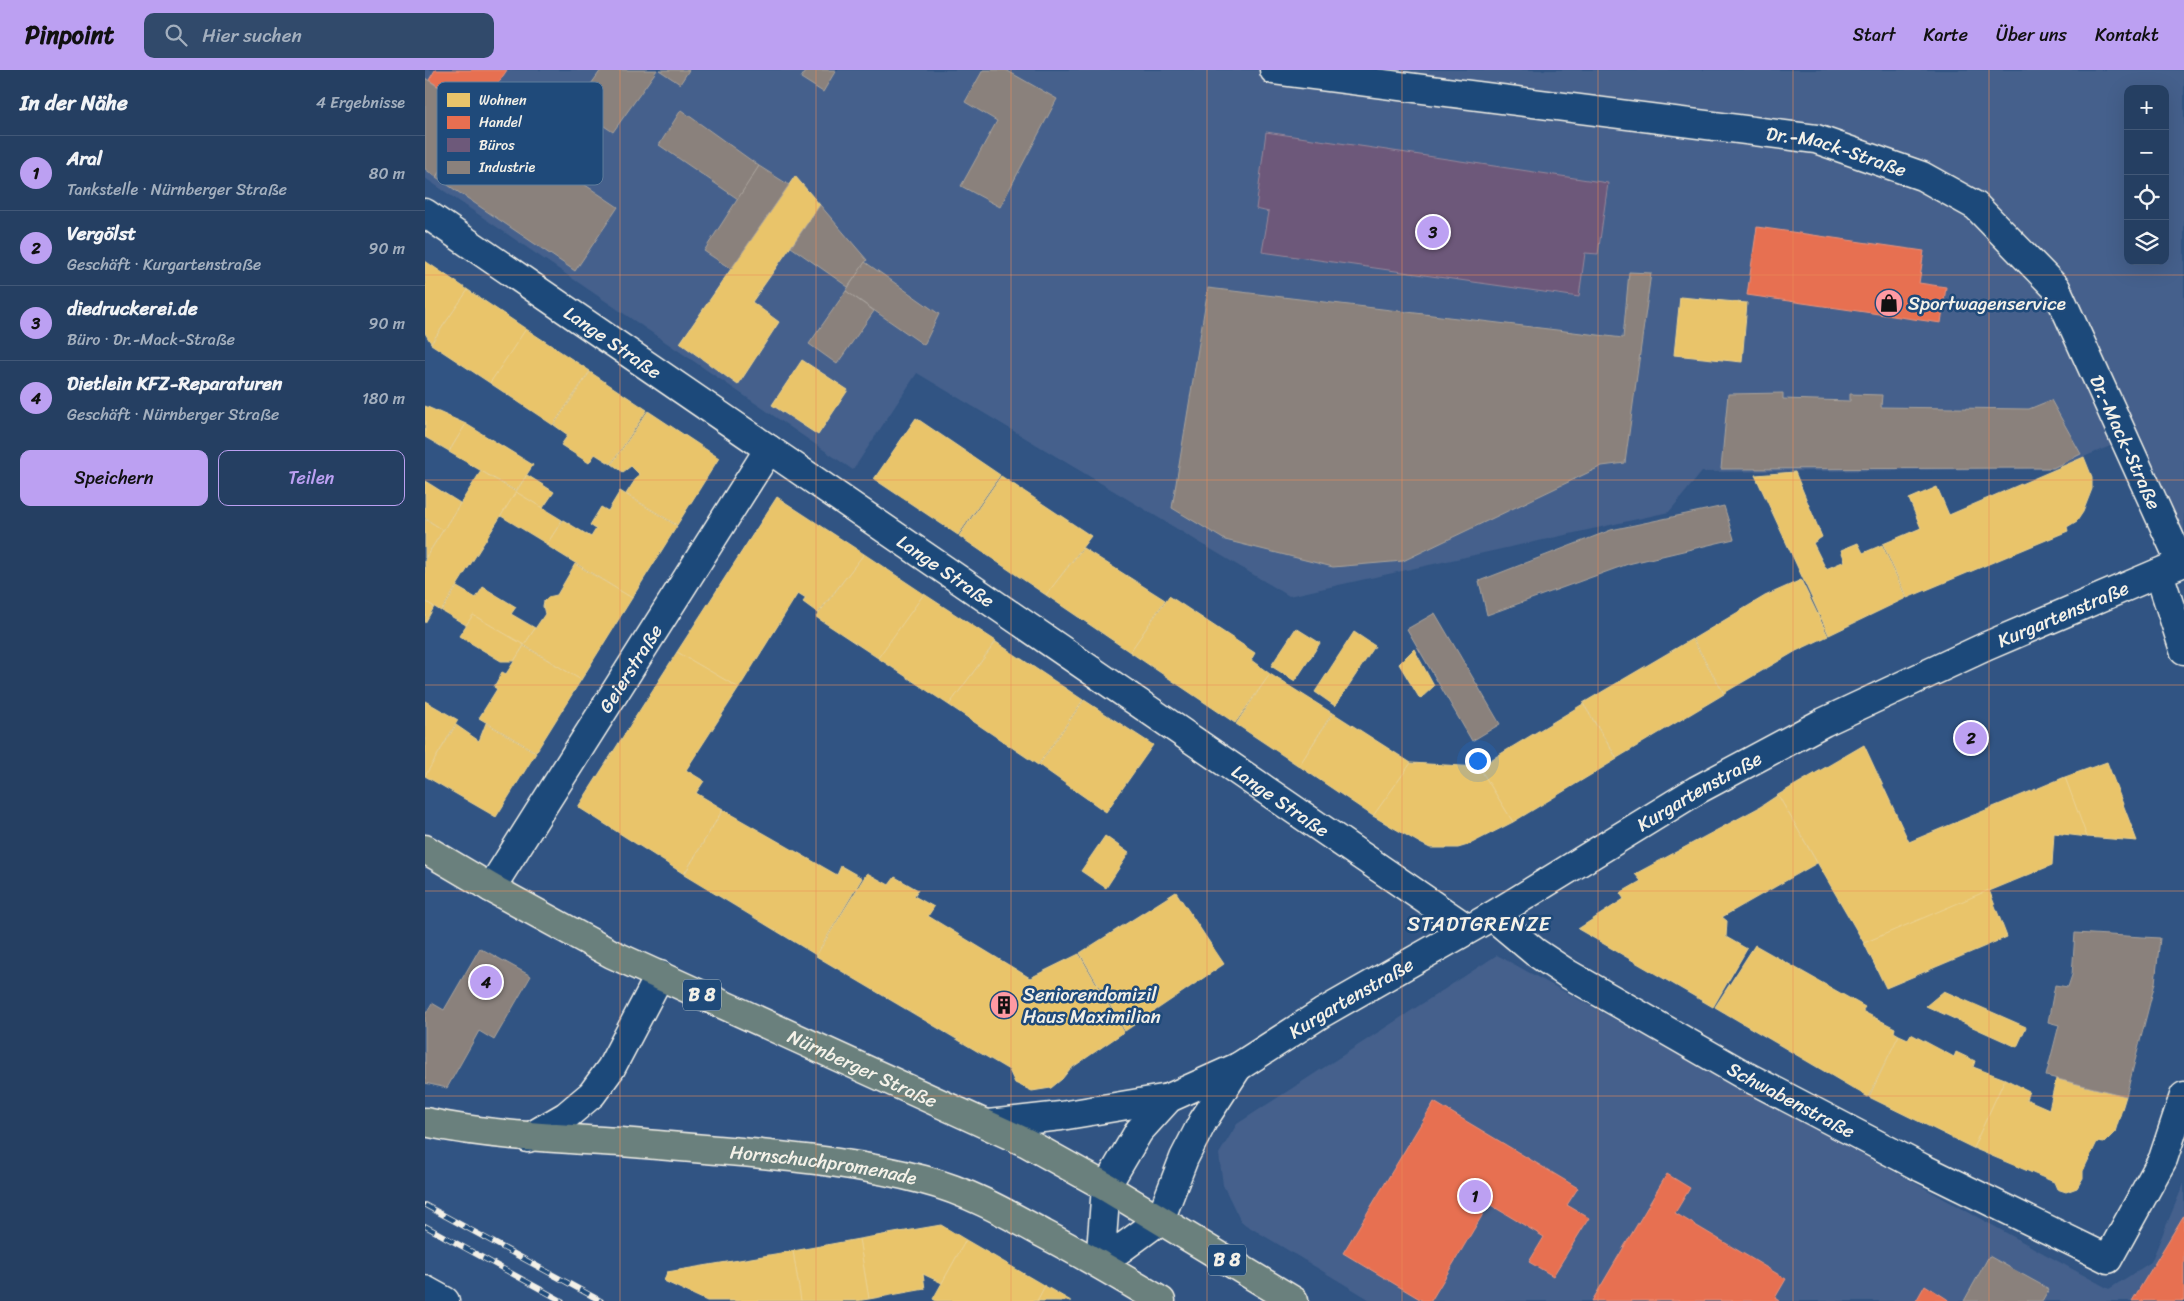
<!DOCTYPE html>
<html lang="de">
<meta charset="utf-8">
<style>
:root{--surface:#253f62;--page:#314a6b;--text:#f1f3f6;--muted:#a3afbe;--line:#425877;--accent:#bca0f2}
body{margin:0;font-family:Sriracha,sans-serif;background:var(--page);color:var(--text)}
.controls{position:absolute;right:15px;top:15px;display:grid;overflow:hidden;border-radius:10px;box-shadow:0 5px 20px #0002}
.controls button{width:45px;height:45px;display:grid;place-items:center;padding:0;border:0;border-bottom:1px solid var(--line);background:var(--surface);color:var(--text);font:25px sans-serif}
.you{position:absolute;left:1052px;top:690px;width:18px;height:18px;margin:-12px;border:4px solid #fff;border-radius:50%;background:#1a73e8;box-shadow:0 0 0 8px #1a73e833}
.badge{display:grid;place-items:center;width:32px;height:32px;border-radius:50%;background:var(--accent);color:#111;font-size:16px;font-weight:700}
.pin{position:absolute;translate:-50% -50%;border:2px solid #fff;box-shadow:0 1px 5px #0006}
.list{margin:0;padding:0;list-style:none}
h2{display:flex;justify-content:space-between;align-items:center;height:65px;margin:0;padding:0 20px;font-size:21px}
h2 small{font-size:16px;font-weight:400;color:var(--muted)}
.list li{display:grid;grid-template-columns:32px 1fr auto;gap:15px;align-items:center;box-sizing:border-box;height:75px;padding:0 20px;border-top:1px solid var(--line)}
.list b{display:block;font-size:19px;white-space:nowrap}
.list p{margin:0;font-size:16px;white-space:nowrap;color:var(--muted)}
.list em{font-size:16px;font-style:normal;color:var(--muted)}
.actions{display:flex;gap:10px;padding:15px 20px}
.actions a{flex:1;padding:11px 0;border:1px solid var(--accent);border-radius:10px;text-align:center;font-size:18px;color:var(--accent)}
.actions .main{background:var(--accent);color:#111}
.icon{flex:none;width:28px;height:28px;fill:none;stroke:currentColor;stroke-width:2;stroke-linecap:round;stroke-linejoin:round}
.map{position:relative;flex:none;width:1759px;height:1231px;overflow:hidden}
header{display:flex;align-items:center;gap:30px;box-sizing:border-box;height:70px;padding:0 25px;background:var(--accent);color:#111}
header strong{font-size:24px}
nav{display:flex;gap:28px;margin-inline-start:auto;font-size:18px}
.search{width:350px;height:45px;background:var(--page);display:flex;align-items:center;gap:12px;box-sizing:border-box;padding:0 18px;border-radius:10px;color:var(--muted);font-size:19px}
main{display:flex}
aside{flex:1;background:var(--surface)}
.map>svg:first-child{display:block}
</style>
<header>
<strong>Pinpoint</strong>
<div class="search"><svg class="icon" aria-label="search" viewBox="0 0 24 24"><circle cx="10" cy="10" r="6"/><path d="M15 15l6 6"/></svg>Hier suchen</div>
<nav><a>Start</a><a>Karte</a><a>Über uns</a><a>Kontakt</a></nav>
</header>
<main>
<aside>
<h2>In der Nähe<small>4 Ergebnisse</small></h2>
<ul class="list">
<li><span class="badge">1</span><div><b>Aral</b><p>Tankstelle · Nürnberger Straße</p></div><em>80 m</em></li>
<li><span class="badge">2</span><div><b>Vergölst</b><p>Geschäft · Kurgartenstraße</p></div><em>90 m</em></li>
<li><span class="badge">3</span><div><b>diedruckerei.de</b><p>Büro · Dr.-Mack-Straße</p></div><em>90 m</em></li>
<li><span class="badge">4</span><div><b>Dietlein KFZ-Reparaturen</b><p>Geschäft · Nürnberger Straße</p></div><em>180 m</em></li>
</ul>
<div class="actions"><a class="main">Speichern</a><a>Teilen</a></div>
</aside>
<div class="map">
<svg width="1759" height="1231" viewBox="0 0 1759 1231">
<rect width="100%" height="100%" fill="#315483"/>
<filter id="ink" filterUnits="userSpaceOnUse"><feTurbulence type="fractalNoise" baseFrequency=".02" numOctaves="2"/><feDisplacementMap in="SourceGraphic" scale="10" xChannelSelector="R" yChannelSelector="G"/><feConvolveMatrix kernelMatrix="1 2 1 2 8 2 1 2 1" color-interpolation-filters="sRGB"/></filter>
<g filter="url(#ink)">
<g fill="#44608c" fill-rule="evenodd">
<path d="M 0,0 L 1759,0 L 1759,473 L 1715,364 L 1629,399 L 1277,402 L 1244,442 L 864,526 L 492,303 L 428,400 L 0,108 ZM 1703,19 L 1740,19 L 1740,191 L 1703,191 Z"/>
<path d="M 1072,885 L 1684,1219 L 1726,1192 L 1759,1113 L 1759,1231 L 947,1231 L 816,1152 L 798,1115 L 794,1084 L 812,1054 Z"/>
</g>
<g fill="#e9c46a" stroke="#ecd290">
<path d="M 370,106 L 395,135 L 327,232 L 354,252 L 313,315 L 255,273 Z"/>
<path d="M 0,191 L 43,220 L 6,273 L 0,263 Z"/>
<path d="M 43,220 L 101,259 L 65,313 L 6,274 Z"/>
<path d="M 1255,227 L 1322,233 L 1317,292 L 1249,285 Z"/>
<path d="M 101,259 L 165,301 L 128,355 L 65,313 Z"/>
<path d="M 377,290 L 423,320 L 393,365 L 347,335 Z"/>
<path d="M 165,302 L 222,340 L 186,394 L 170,384 L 164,393 L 136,375 L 143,365 L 129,355 Z"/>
<path d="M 0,336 L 41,354 L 24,381 L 0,367 Z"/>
<path d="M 223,341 L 294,388 L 252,455 L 201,424 L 214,404 L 206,396 L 198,402 L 187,394 Z"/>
<path d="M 491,348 L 575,405 L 533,465 L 449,409 Z"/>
<path d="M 41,354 L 108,395 L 91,421 L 24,382 Z"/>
<path d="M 1659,387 L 1667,407 L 1667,419 L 1658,442 L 1652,451 L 1642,457 L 1643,461 L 1482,528 L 1458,474 L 1496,458 L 1484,429 L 1512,417 L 1524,445 Z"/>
<path d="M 56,401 L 91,422 L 16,541 L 0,531 L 0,489 Z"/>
<path d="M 1370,402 L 1397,467 L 1388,473 L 1401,499 L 1420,491 L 1416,480 L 1433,473 L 1438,483 L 1457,475 L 1481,528 L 1404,565 L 1330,405 Z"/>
<path d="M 102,405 L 129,422 L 118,438 L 91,422 Z"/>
<path d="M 576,406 L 666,466 L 621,525 L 534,466 Z"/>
<path d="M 0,411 L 35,433 L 18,460 L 0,448 Z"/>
<path d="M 195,421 L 252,456 L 207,528 L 121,475 L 138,450 L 166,467 L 171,459 L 165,455 L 176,437 L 183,441 Z"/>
<path d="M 91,422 L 137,450 L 122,474 L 76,446 Z"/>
<path d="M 352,427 L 439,484 L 393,543 L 378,532 L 381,528 L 373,523 L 314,618 L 252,582 Z"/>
<path d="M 0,449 L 18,460 L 0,488 Z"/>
<path d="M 658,478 L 740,530 L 705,582 L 621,525 Z"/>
<path d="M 439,484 L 499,524 L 453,588 L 391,547 Z"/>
<path d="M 150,494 L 207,528 L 156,610 L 99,575 L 120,544 L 118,536 L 119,531 L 123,527 L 132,525 Z"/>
<path d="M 1376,510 L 1403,566 L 1371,581 L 1299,623 L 1268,569 L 1340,526 Z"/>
<path d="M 32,517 L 51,528 L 58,517 L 91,537 L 86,544 L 110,558 L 99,575 L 48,545 L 41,555 L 17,541 Z"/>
<path d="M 499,524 L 571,571 L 524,635 L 453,588 Z"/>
<path d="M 744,526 L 830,583 L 826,590 L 845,604 L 810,653 L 705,582 Z"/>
<path d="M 0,531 L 9,537 L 0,553 Z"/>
<path d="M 48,545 L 99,575 L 89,591 L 76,591 L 34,566 Z"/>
<path d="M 871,558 L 895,573 L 870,611 L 846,596 Z"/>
<path d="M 929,562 L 950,576 L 910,636 L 890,622 Z"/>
<path d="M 1267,569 L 1299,624 L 1192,688 L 1158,633 Z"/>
<path d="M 571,572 L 658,630 L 613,695 L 524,635 Z"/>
<path d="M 99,576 L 156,610 L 111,682 L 54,648 L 72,619 L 69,617 L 77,602 L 81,604 Z"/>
<path d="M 989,579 L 1009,616 L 995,629 L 974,594 Z"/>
<path d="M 252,582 L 314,618 L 261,700 L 279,711 L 271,723 L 298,739 L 259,804 L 153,737 Z"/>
<path d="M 845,604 L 907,643 L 874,696 L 811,654 Z"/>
<path d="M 659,630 L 728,675 L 681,742 L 614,695 Z"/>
<path d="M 0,631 L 33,650 L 0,706 Z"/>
<path d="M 1158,634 L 1192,689 L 1088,752 L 1054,697 Z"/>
<path d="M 908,643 L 986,693 L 948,746 L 874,696 Z"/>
<path d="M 61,653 L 111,683 L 71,747 L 0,706 L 31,655 L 54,671 Z"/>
<path d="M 1439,675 L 1484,772 L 1640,707 L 1663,767 L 1629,763 L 1627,795 L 1439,873 L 1353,725 Z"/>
<path d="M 1682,692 L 1712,771 L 1662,767 L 1640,707 Z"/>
<path d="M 986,693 L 1054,697 L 1088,752 L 1043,775 L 1033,778 L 1005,778 L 995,773 L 948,746 Z"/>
<path d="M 1353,725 L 1392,793 L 1297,847 L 1302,851 L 1301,867 L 1322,879 L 1288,937 L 1153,859 L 1199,829 L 1195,823 L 1216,811 L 1210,804 L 1335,737 Z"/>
<path d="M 298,740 L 412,805 L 416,796 L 437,808 L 391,885 L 259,805 Z"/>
<path d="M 680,766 L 704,783 L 681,818 L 656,801 Z"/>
<path d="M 442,803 L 464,815 L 470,807 L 493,820 L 489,826 L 509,837 L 503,846 L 605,908 L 654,884 L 699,962 L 645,999 L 637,1009 L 626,1018 L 607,1021 L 590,1013 L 584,1000 L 391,886 Z"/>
<path d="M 1564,820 L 1582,867 L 1461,918 L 1439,873 Z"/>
<path d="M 751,822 L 799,894 L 700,961 L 655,883 Z"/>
<path d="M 1330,875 L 1440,937 L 1437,941 L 1470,958 L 1469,962 L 1474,965 L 1443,1027 L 1290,937 Z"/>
<path d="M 1519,921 L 1601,957 L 1592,977 L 1501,936 Z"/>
<path d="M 1486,964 L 1529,987 L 1531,982 L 1550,991 L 1548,997 L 1580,1009 L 1548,1078 L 1444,1027 L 1474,965 L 1483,969 Z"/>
<path d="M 1580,1009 L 1604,1021 L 1601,1029 L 1624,1039 L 1631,1009 L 1701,1026 L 1690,1062 L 1679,1073 L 1672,1072 L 1658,1101 L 1658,1108 L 1652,1118 L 1641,1122 L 1632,1119 L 1629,1112 L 1548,1078 Z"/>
<path d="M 516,1155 L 541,1170 L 517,1213 L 498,1204 L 500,1219 L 444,1229 L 434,1169 Z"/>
<path d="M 434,1169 L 444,1229 L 431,1231 L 376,1231 L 368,1181 Z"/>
<path d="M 541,1170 L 620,1216 L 612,1231 L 511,1231 L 508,1229 Z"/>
<path d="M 368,1181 L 376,1231 L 282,1231 L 239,1211 L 242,1202 Z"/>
<path d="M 620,1216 L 646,1231 L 612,1231 Z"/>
</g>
<g fill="#e76f51" stroke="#eb967e">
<path d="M 10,0 L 82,0 L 53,43 L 4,10 Z"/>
<path d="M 1332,157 L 1499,181 L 1494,213 L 1521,217 L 1516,253 L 1322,225 Z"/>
<path d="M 1009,1032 L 1153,1118 L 1142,1135 L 1164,1148 L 1128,1206 L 1104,1192 L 1119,1167 L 1064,1134 L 1006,1231 L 998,1231 L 918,1183 Z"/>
<path d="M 1242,1104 L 1265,1118 L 1250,1143 L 1361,1209 L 1350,1228 L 1354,1231 L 1167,1231 Z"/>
<path d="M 1759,1145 L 1759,1231 L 1707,1231 Z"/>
<path d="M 1500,1215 L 1519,1227 L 1525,1231 L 1491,1231 Z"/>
</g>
<path fill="#6d597a" stroke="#96879b" d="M 841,62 L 1183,113 L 1173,184 L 1160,183 L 1154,227 L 837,182 L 844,142 L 831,139 Z"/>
<g fill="#8a817c" stroke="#aaa39c">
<path d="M 176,0 L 232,0 L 188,62 L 150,37 Z"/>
<path d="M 234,0 L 264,0 L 255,14 Z"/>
<path d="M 381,0 L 411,0 L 398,22 L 376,8 Z"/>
<path d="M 558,0 L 581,0 L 632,29 L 575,137 L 536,116 L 572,51 L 540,32 Z"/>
<path d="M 0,8 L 53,43 L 11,107 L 0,99 Z"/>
<path d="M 256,40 L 334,96 L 313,129 L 234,75 Z"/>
<path d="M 53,43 L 193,137 L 150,201 L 11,107 Z"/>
<path d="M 334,96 L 364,115 L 306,199 L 279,181 Z"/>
<path d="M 395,135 L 442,190 L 423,217 L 366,177 Z"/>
<path d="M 440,192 L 514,244 L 499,275 L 421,221 Z"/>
<path d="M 1204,202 L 1226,203 L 1200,393 L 1177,396 L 978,491 L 908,497 L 800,470 L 747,438 L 783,218 L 1198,268 Z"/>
<path d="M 421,221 L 449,241 L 412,294 L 384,274 Z"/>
<path d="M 1358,323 L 1358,329 L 1425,331 L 1425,324 L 1457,325 L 1456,337 L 1604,339 L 1626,330 L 1656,384 L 1628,398 L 1296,399 L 1303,324 Z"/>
<path d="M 1299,436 L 1309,469 L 1203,494 L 1062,545 L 1054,511 L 1186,460 Z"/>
<path d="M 1010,543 L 1075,654 L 1047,671 L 982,559 Z"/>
<path d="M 1650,863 L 1735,868 L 1730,913 L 1701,1026 L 1621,1006 L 1634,955 L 1623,952 L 1630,915 L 1643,917 L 1647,905 Z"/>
<path d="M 55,878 L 106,906 L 69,970 L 54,961 L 22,1018 L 0,1013 L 0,945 L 7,933 L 19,940 Z"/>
<path d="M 1564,1186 L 1624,1219 L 1617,1231 L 1539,1231 Z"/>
</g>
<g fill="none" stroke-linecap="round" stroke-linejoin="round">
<defs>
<g id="minor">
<path id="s1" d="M 849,0 L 1391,69 L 1497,106 L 1551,136 L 1631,218 L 1756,493"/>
<path id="s2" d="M 0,143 L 1043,859"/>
<path d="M 1734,503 L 1759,580"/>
<path id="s3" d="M 66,818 L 344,379"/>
<path id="s4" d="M 1067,846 L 1110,882 L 1143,904 L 1319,1005 L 1497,1098 L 1683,1189 L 1738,1089 L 1759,1026"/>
<path d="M 103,1068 L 141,1046 L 167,1024 L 186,998 L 235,905"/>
<path d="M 0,1220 L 20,1231"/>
</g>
<g id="tertiary">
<path d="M 563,1054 L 636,1046 L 744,1028"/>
<path id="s5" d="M 675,1194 L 681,1117 L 714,1061 L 744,1028 L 813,997 L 897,943 L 1067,846 L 1272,720 L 1399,652 L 1562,576 L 1759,492"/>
<path d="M 675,1194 L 735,1150 L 759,1088 L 778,1051 L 813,997"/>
</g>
<g id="primary">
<path id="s6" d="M 0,779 L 66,818 L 187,884 L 602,1073 L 681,1117 L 869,1231"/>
<path id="s7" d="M 0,1052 C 65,1066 130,1068 196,1072 C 236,1075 276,1079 316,1082 C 377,1088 439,1094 499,1110 C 542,1121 581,1143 619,1164 C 659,1185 698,1208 736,1231"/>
</g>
</defs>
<use href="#minor" stroke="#f4f1e8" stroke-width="31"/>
<use href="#tertiary" stroke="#f4f1e8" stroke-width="31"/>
<use href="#primary" stroke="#f4f1e8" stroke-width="31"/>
<use href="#minor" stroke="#1f4a7a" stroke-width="28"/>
<use href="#tertiary" stroke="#1f4a7a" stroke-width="28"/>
<use href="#primary" stroke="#6a807d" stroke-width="28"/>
<defs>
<g id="rail">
<path d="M 0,1135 L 176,1231"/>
<path d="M 0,1156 L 137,1231"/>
</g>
</defs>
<use href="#rail" stroke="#f4f1e8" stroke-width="5.5"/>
<use href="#rail" stroke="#1f4a7a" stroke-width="4" stroke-dasharray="11" stroke-linecap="butt"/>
</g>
</g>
<path fill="none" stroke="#ec8e59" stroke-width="1" stroke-opacity="0.55" d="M 195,0 L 195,1231M 391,0 L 391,1231M 586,0 L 586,1231M 782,0 L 782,1231M 977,0 L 977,1231M 1173,0 L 1173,1231M 1368,0 L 1368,1231M 1564,0 L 1564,1231M 0,205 L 1759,205M 0,410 L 1759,410M 0,615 L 1759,615M 0,821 L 1759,821M 0,1026 L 1759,1026"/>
<defs>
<symbol id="shop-disc" viewBox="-11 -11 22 22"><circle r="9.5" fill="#ff9aa2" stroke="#1f4a7a"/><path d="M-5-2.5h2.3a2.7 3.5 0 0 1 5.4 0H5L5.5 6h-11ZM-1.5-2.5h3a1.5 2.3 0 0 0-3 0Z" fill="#111"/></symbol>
<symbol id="building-disc" viewBox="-11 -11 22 22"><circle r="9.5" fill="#ff9aa2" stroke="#1f4a7a"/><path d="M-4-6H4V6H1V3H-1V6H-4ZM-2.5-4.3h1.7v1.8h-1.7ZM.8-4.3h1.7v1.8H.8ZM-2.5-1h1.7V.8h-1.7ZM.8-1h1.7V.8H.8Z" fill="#111"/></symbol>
</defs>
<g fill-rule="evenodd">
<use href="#shop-disc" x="1448" y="217" width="32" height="32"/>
<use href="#building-disc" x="563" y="919" width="32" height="32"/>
</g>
<g text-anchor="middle" stroke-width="5" stroke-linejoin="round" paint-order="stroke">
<g fill="#1f4a7a" stroke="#b4bfc7" stroke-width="1">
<rect x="258" y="909.5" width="38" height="31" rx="4"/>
<rect x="783" y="1174.5" width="38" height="31" rx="4"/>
</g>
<g font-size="18" font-weight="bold" fill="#f4f1e8">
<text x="277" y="931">B 8</text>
<text x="802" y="1196">B 8</text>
</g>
<g font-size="19" fill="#f4f1e8" stroke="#1f4a7a">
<text dy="7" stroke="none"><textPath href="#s1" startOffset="569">Dr.-Mack-Straße</textPath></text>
<text dy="7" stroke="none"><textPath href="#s2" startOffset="228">Lange Straße</textPath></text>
<text dy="7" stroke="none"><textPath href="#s1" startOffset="1004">Dr.-Mack-Straße</textPath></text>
<text dy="7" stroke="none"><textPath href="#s2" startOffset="632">Lange Straße</textPath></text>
<text dy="7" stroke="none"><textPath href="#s5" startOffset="1205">Kurgartenstraße</textPath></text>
<text dy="7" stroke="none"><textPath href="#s3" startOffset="260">Geierstraße</textPath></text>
<text dy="7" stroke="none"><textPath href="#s5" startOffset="800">Kurgartenstraße</textPath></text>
<text dy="7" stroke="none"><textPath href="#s2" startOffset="1038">Lange Straße</textPath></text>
<text dy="7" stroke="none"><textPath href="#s5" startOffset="395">Kurgartenstraße</textPath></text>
<text dy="7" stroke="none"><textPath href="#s6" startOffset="490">Nürnberger Straße</textPath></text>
<text dy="7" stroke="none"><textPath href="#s4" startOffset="352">Schwabenstraße</textPath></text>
<text dy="7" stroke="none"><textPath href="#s7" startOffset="401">Hornschuchpromenade</textPath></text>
</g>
<g font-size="19" fill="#f4f1e8" stroke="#1f4a7a" text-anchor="start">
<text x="1483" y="240">Sportwagenservice</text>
<text x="598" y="931">Seniorendomizil<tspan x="598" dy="22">Haus Maximilian</tspan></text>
</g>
<g font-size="21" letter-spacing="1" fill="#f4f1e8" stroke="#1f4a7a">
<text x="1054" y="861">STADTGRENZE</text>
</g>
</g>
<rect x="12" y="12" width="166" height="103" rx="8" fill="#1f4a7a" stroke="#5f7c9b" stroke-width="1"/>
<rect x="22" y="23" width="23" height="14" fill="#e9c46a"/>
<rect x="22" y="46" width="23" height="13" fill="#e76f51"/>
<rect x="22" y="68" width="23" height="14" fill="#6d597a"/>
<rect x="22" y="91" width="23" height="13" fill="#8a817c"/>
<g font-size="14" fill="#f4f1e8">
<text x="54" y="35">Wohnen</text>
<text x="54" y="57">Handel</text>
<text x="54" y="80">Büros</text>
<text x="54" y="102">Industrie</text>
</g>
</svg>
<div class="controls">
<button>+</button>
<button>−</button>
<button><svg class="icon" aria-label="locate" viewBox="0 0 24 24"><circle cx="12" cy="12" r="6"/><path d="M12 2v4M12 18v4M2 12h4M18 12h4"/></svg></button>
<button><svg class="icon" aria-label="layers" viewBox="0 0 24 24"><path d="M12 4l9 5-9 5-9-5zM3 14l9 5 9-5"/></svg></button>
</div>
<div class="you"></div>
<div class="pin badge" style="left:1050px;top:1126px">1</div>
<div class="pin badge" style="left:1546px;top:668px">2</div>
<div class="pin badge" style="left:1008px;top:162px">3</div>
<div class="pin badge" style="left:61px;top:912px">4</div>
</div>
</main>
